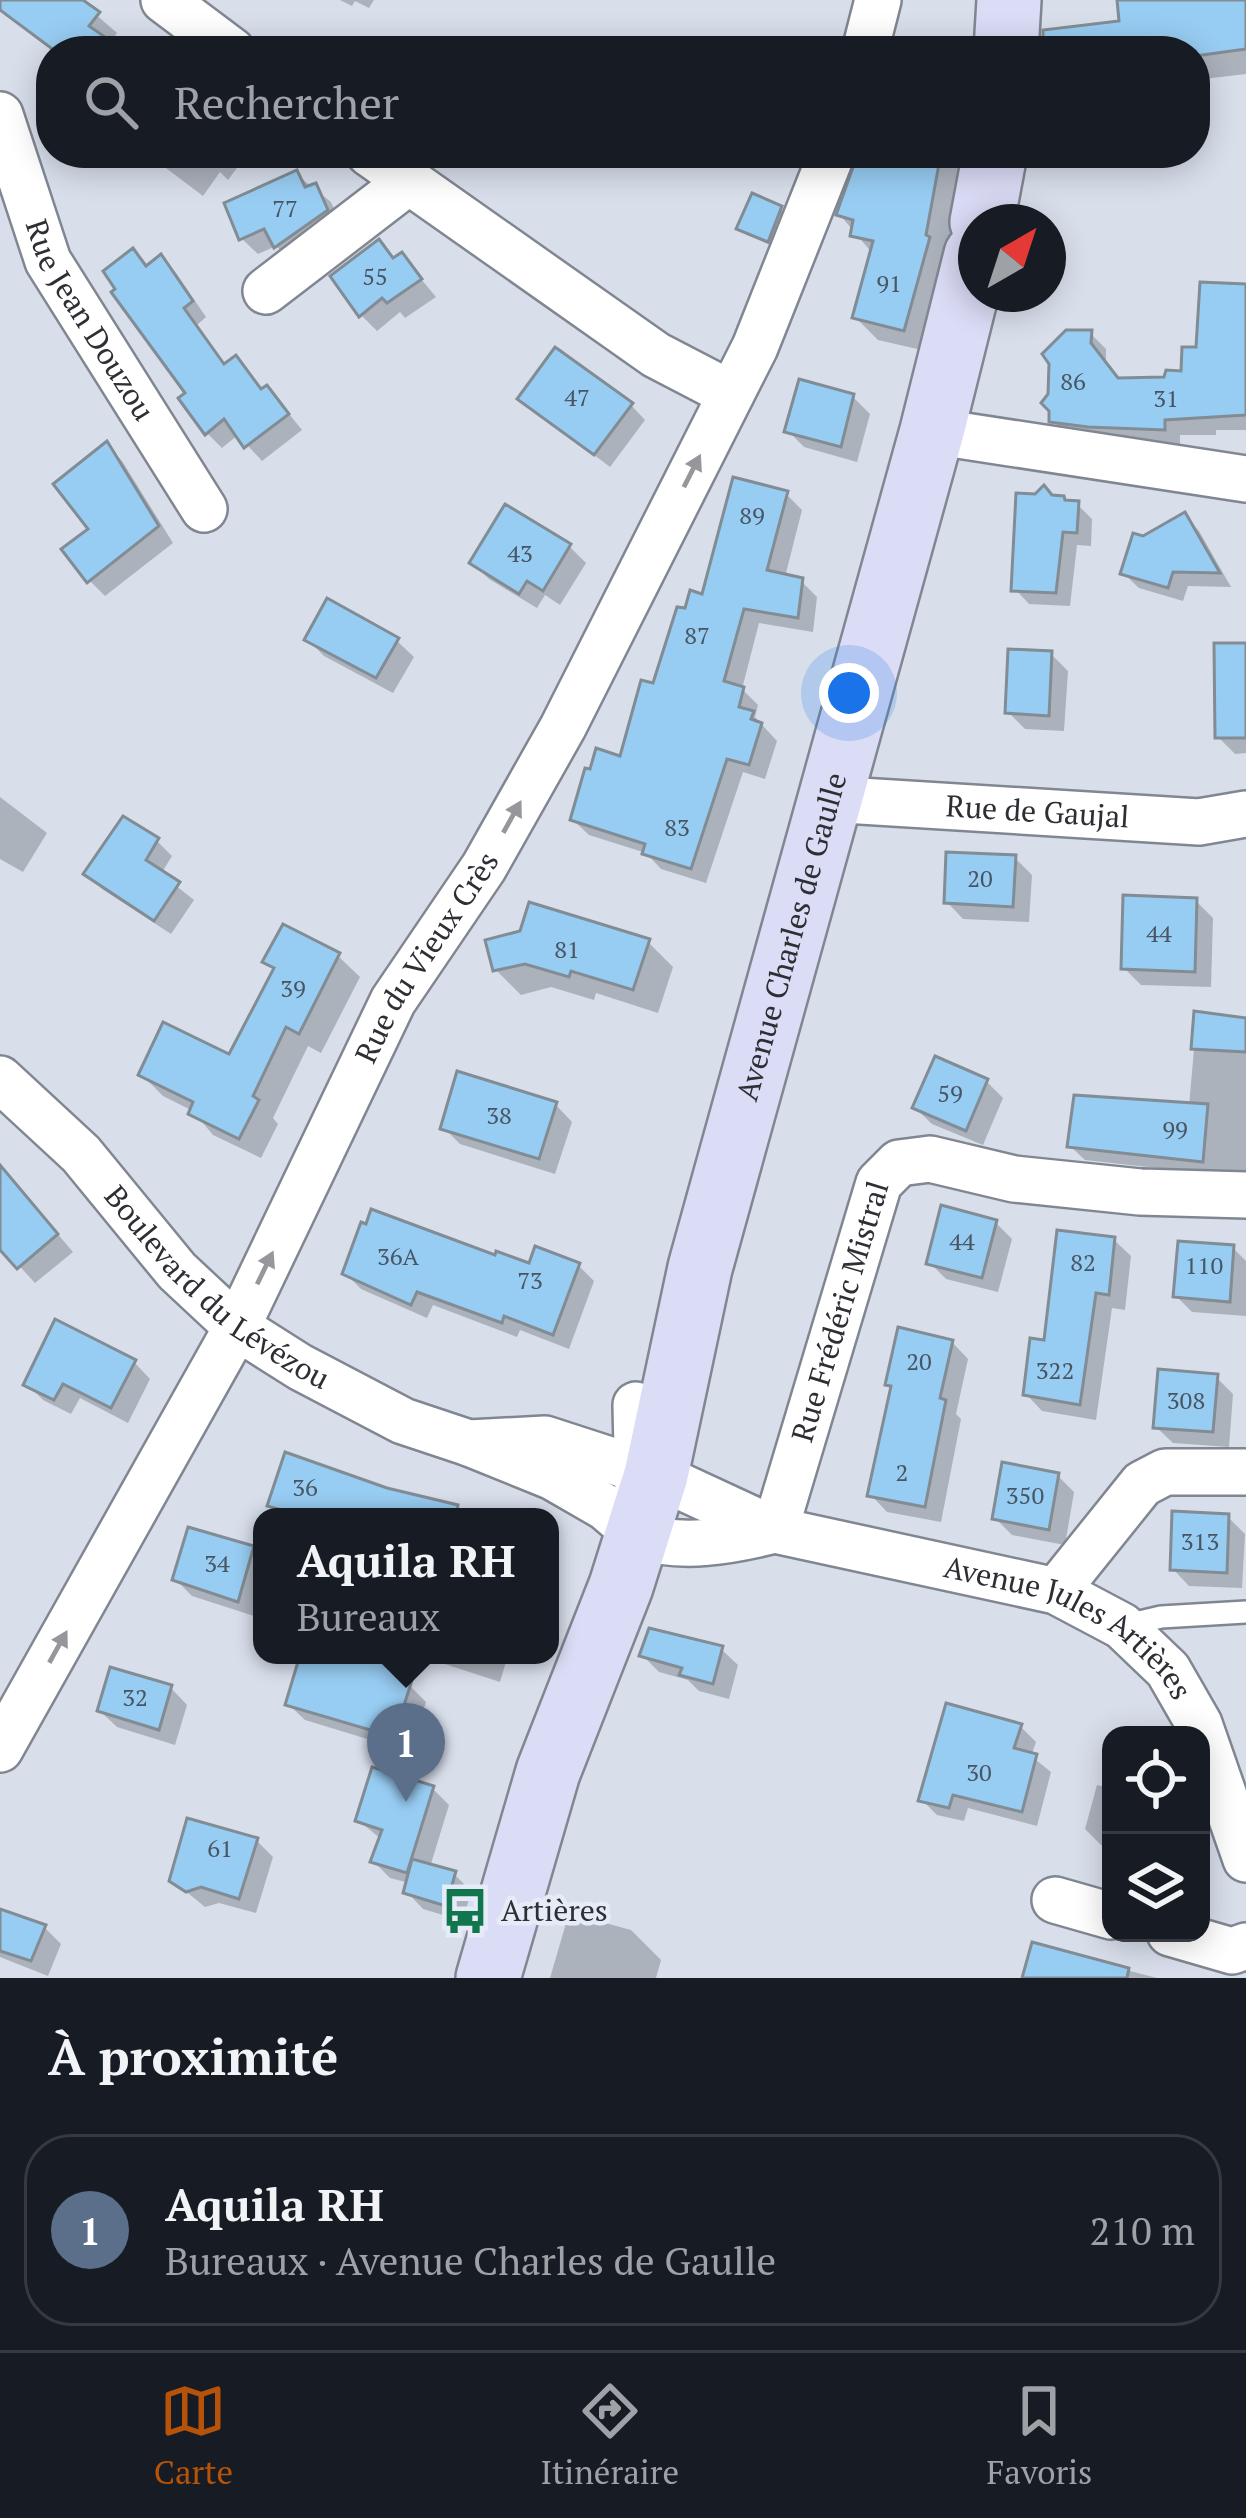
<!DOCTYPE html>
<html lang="fr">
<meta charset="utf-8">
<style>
:root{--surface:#171b24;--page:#242831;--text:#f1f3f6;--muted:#9ea1a6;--line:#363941;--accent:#b45309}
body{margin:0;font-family:"PT Serif",serif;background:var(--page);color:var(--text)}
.controls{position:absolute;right:36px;bottom:36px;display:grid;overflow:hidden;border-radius:24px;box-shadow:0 6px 30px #0003}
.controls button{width:108px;height:108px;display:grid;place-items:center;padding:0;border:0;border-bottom:3px solid var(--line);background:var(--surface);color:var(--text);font:60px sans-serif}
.compass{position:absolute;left:958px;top:204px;width:108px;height:108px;border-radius:50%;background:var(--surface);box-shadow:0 6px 30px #0003;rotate:39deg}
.you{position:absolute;left:849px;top:693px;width:42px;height:42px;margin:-30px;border:9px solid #fff;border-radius:50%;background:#1a73e8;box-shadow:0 0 0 18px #1a73e833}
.badge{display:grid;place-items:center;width:78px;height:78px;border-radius:50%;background:var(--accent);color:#fff;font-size:39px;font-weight:700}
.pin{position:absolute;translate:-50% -99px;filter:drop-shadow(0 3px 6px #0008)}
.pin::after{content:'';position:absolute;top:63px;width:42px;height:36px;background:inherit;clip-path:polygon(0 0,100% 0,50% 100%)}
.popup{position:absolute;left:253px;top:1508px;width:306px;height:156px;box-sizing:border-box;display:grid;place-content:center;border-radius:24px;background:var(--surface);filter:drop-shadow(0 3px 9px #0005);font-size:39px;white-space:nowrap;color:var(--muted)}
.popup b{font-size:45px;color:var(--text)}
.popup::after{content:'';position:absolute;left:50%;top:100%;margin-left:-24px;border:24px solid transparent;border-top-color:var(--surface)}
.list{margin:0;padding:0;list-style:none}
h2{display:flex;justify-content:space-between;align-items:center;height:156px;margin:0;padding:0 48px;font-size:51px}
h2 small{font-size:39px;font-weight:400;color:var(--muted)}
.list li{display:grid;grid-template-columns:78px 1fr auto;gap:36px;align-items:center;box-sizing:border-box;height:192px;margin:0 24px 24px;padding:0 24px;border:3px solid var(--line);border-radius:48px}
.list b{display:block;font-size:45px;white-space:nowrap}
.list p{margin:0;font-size:39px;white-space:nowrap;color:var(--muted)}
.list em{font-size:39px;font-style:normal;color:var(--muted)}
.icon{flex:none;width:66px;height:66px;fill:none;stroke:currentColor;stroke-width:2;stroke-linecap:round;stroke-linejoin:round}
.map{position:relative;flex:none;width:1246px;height:1978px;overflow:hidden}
.search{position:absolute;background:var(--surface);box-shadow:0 6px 30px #0003;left:36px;right:36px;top:36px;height:132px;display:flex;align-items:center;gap:30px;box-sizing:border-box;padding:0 42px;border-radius:48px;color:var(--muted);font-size:45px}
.sheet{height:372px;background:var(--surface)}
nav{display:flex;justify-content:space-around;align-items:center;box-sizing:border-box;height:168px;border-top:3px solid var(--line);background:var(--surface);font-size:33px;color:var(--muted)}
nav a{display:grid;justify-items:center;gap:6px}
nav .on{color:var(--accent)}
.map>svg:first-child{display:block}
</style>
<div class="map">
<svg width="1246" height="1978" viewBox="0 0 1246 1978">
<rect width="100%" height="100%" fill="#d8dfeb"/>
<g fill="#0003">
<path d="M 8,0 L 79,0 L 117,33 L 109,45 L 115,51 L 53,51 L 9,14 Z"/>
<path d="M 340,0 L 374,0 L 369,8 L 355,1 L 352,6 Z"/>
<path d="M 1120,0 L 1231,0 L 1246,7 L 1246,74 L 1195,80 L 1195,51 L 1062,51 L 1123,24 Z"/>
<path d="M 146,153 L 248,153 L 228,180 L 220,172 L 203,196 Z"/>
<path d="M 861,153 L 966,153 L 926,351 L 878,340 L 856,318 L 873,254 L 840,215 Z"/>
<path d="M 296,174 L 331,202 L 342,226 L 293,262 L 276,246 L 258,254 L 242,239 Z"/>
<path d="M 780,208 L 788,216 L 775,247 L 747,235 L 740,228 Z"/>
<path d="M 379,243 L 396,260 L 402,256 L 436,297 L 405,318 L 400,312 L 377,331 L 361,315 Z"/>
<path d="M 133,252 L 148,267 L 161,258 L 176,273 L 206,317 L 197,325 L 226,366 L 235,359 L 263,391 L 267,389 L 282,405 L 302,430 L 262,461 L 238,435 L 222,448 L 207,433 Z"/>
<path d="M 1246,287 L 1246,430 L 1216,430 L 1216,435 L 1180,435 L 1180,444 L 1068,436 L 1052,420 L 1090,333 L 1106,349 L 1106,362 L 1120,381 L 1167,380 L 1184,374 Z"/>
<path d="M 853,397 L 870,414 L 857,462 L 804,447 L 788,431 Z"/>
<path d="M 520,399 L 631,405 L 645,420 L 610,467 Z"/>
<path d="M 107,445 L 122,461 L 173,543 L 105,596 L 90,581 L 92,529 Z"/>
<path d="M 786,494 L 802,510 L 785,577 L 801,581 L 817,597 L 813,632 L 759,623 L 742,689 L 758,705 L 755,717 L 777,741 L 765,779 L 743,772 L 706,883 L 661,869 L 646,853 L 589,835 L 573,820 L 622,760 L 687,612 L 705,598 Z"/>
<path d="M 1052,497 L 1077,504 L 1092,519 L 1091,546 L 1077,545 L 1070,606 L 1029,604 L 1015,589 Z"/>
<path d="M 1184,515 L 1199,531 L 1231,587 L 1188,586 L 1183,601 L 1139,588 L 1123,573 L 1143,540 Z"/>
<path d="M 569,546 L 586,563 L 560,605 L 545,595 L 537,608 L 489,579 L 472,563 Z"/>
<path d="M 308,640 L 397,641 L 414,657 L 393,693 L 324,656 Z"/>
<path d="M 1246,650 L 1246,753 L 1235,754 L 1218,737 Z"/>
<path d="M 1051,654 L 1068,671 L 1064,731 L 1025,729 L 1008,712 Z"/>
<path d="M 0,797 L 47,833 L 23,872 L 0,859 Z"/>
<path d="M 157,841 L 172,856 L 161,874 L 194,900 L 171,934 L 102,889 L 87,873 Z"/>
<path d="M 1015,858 L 1032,875 L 1029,922 L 963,919 L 947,902 Z"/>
<path d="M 1196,901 L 1213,918 L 1211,987 L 1141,985 L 1124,968 Z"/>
<path d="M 489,942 L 648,942 L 673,967 L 658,1013 L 596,993 L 594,1000 L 551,987 L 521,995 L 496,970 Z"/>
<path d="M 338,956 L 360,977 L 321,1053 L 308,1046 L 273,1118 L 278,1124 L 261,1158 L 213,1135 L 193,1111 L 163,1096 L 141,1074 L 231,1058 L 276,971 L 266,961 Z"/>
<path d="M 1197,1015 L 1246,1017 L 1246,1178 L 1085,1160 L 1070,1146 L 1189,1106 Z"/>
<path d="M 986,1081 L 1003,1098 L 983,1145 L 932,1124 L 915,1108 Z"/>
<path d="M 556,1105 L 572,1122 L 555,1174 L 460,1144 L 444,1128 Z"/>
<path d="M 0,1198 L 31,1203 L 73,1252 L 35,1283 L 0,1245 Z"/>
<path d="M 995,1222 L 1012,1239 L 998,1292 L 946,1279 L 930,1263 Z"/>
<path d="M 1114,1240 L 1131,1256 L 1125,1310 L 1112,1308 L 1096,1420 L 1042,1411 L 1026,1394 L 1046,1344 Z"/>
<path d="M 1233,1248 L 1246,1261 L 1246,1316 L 1192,1312 L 1176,1296 Z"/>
<path d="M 579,1266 L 594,1281 L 569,1349 L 520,1330 L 517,1337 L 433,1305 L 427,1318 L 361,1289 L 345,1273 Z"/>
<path d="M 952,1342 L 968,1359 L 956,1414 L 961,1419 L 941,1522 L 887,1512 L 871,1495 L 893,1389 L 889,1384 Z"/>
<path d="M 134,1362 L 150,1379 L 128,1423 L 80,1398 L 71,1414 L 43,1400 L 27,1384 Z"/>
<path d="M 1216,1377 L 1233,1394 L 1229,1447 L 1173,1443 L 1156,1427 Z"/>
<path d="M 1058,1476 L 1074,1492 L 1065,1545 L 1012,1535 L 995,1518 Z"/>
<path d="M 271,1505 L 442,1517 L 283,1517 Z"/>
<path d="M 1228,1517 L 1245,1534 L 1242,1588 L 1189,1586 L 1173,1569 Z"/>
<path d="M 252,1549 L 262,1558 L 262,1590 L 254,1616 L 192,1596 L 175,1579 Z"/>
<path d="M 721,1649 L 738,1665 L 729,1699 L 699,1691 L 688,1680 L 659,1672 L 642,1655 Z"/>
<path d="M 303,1655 L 410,1686 L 426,1702 L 410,1752 L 305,1720 L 288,1704 Z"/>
<path d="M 417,1655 L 508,1655 L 500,1682 Z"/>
<path d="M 171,1688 L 187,1705 L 175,1745 L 117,1727 L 100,1711 Z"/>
<path d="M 1020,1726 L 1036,1742 L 1031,1756 L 1051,1772 L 1037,1826 L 968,1808 L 964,1821 L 937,1815 L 922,1800 Z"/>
<path d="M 1097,1785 L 1111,1788 L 1111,1848 L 1101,1845 L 1085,1829 Z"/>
<path d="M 433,1789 L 449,1805 L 430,1867 L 454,1874 L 471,1891 L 463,1921 L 423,1909 L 407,1892 L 409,1883 L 390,1878 L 373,1861 L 381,1839 L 358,1820 Z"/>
<path d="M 256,1840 L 273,1857 L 256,1913 L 219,1903 L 205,1907 L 172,1880 Z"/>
<path d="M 0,1913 L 44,1927 L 61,1944 L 48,1976 L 0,1957 Z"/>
<path d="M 569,1913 L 631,1930 L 661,1960 L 656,1978 L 550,1978 Z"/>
<path d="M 1034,1946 L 1157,1978 L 1025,1978 Z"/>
</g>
<g fill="#98cdf3" stroke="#818c94" stroke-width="3">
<path d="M 0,0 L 83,0 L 100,12 L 89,26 L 125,51 L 55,51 L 0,10 Z"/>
<path d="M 1117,0 L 1246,0 L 1246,49 L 1195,56 L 1195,51 L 1043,51 L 1043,30 L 1119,21 Z"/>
<path d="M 858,153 L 941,153 L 926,235 L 930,237 L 904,331 L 852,318 L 873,241 L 850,236 L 853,220 L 836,215 Z"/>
<path d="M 297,170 L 305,187 L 316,183 L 328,210 L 274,248 L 264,229 L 239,240 L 224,203 Z"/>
<path d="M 752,193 L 782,206 L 768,242 L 736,229 Z"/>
<path d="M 379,239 L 393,258 L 402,252 L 422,279 L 387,303 L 382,298 L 359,317 L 330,276 Z"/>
<path d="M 133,248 L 146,266 L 161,254 L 193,301 L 184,308 L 224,364 L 236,355 L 261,389 L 267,385 L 289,414 L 244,448 L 224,419 L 205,435 L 178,398 L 185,393 L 111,292 L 115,289 L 103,271 Z"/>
<path d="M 1200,282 L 1246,284 L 1246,415 L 1165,420 L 1165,430 L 1088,427 L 1049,422 L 1049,411 L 1041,403 L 1048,394 L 1049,364 L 1042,354 L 1066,330 L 1092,330 L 1091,343 L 1118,378 L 1164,377 L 1166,370 L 1181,371 L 1182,347 L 1196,347 Z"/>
<path d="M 555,347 L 633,403 L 594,455 L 517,399 Z"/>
<path d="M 799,379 L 854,394 L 841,447 L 784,432 Z"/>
<path d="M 107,441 L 159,526 L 87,583 L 61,549 L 88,529 L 53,484 Z"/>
<path d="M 733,477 L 788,491 L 767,570 L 803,578 L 798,618 L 744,609 L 724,681 L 744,687 L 739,707 L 754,711 L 751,719 L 762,723 L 749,765 L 727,759 L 691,869 L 642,854 L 645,844 L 570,820 L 585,768 L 590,769 L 596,748 L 620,756 L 641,680 L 653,683 L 677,607 L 685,608 L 690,590 L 702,594 Z"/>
<path d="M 1044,485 L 1052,495 L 1064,496 L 1065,500 L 1079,501 L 1077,533 L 1063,532 L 1056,593 L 1011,591 L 1016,493 L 1035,494 Z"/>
<path d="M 505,504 L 571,544 L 543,591 L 527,581 L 519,594 L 469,563 Z"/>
<path d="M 1185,512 L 1220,573 L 1173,572 L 1168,588 L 1120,574 L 1133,533 L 1143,536 Z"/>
<path d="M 327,598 L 399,638 L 376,678 L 304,640 Z"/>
<path d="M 1214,643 L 1246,643 L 1246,738 L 1215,738 Z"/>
<path d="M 1008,649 L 1052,651 L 1049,716 L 1005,713 Z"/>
<path d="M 123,816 L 159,838 L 146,860 L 180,882 L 154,921 L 83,874 Z"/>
<path d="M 946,852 L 1016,855 L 1013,907 L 944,903 Z"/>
<path d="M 1123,895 L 1197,898 L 1195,972 L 1121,969 Z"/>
<path d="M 529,902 L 650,939 L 633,990 L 571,971 L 569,977 L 525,964 L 493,971 L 485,940 L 520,931 Z"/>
<path d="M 283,924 L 340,953 L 299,1034 L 286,1027 L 253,1096 L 259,1100 L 239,1139 L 188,1114 L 193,1102 L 138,1075 L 163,1022 L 229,1054 L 274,968 L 262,962 Z"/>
<path d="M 1194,1011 L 1246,1018 L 1246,1052 L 1191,1049 Z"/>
<path d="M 935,1056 L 988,1079 L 966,1131 L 912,1108 Z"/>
<path d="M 457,1071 L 557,1102 L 539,1159 L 440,1129 Z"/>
<path d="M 1074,1095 L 1208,1104 L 1203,1162 L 1067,1147 Z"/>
<path d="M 0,1165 L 58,1234 L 17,1269 L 0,1250 Z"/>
<path d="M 941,1205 L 997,1220 L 982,1278 L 926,1264 Z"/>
<path d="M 371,1209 L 495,1255 L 496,1251 L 529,1263 L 535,1246 L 580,1263 L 553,1335 L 504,1316 L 502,1323 L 417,1292 L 411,1305 L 342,1274 L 361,1222 L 366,1224 Z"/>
<path d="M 1057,1230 L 1115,1237 L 1109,1295 L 1096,1293 L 1080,1405 L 1023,1395 L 1030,1338 L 1044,1340 Z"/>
<path d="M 1178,1241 L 1234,1245 L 1230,1302 L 1173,1297 Z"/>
<path d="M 55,1319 L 136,1360 L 111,1408 L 63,1384 L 54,1400 L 23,1385 Z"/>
<path d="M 898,1327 L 953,1340 L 940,1398 L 946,1400 L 925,1507 L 867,1496 L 891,1386 L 885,1385 Z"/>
<path d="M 1158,1369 L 1218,1374 L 1213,1432 L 1153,1428 Z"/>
<path d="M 285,1452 L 387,1488 L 458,1505 L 456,1517 L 306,1517 L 267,1506 Z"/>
<path d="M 1002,1462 L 1059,1473 L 1049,1530 L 992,1519 Z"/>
<path d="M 1172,1511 L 1229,1514 L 1227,1573 L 1170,1570 Z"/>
<path d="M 188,1527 L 254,1546 L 238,1602 L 172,1580 Z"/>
<path d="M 649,1628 L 723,1646 L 713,1684 L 679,1675 L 682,1668 L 639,1656 Z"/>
<path d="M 300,1655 L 420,1655 L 394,1737 L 285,1705 Z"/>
<path d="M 110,1667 L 172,1685 L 159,1730 L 97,1711 Z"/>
<path d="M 946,1703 L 1022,1724 L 1014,1748 L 1037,1754 L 1022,1812 L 953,1795 L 949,1808 L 918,1801 Z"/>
<path d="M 372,1767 L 434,1786 L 407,1873 L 370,1862 L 382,1830 L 355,1821 Z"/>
<path d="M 187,1818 L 258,1838 L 239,1899 L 201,1887 L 186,1892 L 169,1881 Z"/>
<path d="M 412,1859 L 456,1871 L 446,1906 L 403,1893 Z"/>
<path d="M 0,1909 L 46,1925 L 31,1961 L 0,1951 Z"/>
<path d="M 1032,1942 L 1129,1968 L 1127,1978 L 1022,1978 Z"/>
</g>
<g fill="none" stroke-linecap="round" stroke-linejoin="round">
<defs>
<path id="service" d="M 1123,1626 L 1161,1617 L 1246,1612"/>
<g id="minor">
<path d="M 164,0 L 232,51"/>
<path d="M 865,51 L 878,0"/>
<path id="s1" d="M 0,115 L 48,261 L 204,509"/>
<path d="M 369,153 L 656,355 L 731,394"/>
<path d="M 266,291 L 408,182"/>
<path d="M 932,431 L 1246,479"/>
<path id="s2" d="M 828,799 L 1199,822 L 1246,814"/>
<path id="s3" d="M 0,1079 L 81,1154 L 177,1271 L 237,1327 L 300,1367 L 403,1421 L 469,1443 L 553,1477 L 605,1507 L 639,1536"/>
<path d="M 636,1405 L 639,1536 C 683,1550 730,1541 775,1530"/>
<path id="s4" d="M 469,1443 L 545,1439 L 656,1475 L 775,1530 L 1056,1591 L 1122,1626 L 1168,1670 L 1199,1724 L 1246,1859"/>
<path id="s5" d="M 775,1530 L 879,1183 L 899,1163 L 930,1159 L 1014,1179 L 1140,1192 L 1246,1195"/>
<path d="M 1056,1591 L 1142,1484 L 1165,1472 L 1246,1472"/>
<path id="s6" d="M 0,1749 L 237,1327 L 393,1001 L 484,867 L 563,727 L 755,347 L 832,153"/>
<path d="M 1055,1900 L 1111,1916"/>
<path d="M 1170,1933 L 1232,1951 L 1246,1946"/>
</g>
<g id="secondary">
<path d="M 1006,51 L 1009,0"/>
<path d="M 982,222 L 995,153"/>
<path id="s7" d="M 488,1978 L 548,1772 L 621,1586 L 656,1475 L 700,1268 L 932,431 L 976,255"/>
</g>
</defs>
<use href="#service" stroke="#808791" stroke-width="26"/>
<use href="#minor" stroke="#808791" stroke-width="50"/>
<use href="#secondary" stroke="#808791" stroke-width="68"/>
<use href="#service" stroke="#fff" stroke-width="21"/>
<use href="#minor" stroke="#fff" stroke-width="45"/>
<use href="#secondary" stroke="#dbdcf6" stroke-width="63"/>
</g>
<defs><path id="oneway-solid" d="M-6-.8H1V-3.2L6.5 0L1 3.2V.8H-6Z" transform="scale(3)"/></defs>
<g fill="#96979a">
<use href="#oneway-solid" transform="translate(692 471) rotate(-63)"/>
<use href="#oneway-solid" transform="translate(512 817) rotate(-61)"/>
<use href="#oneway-solid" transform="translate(265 1268) rotate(-64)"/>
<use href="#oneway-solid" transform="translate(58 1647) rotate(-61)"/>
</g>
<defs>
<symbol id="bus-bare" viewBox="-9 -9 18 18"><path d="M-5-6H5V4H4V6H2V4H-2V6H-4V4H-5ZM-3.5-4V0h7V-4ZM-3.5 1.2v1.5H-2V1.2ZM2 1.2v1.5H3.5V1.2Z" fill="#11754d" stroke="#e5ecf8" stroke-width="2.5" paint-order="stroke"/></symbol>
</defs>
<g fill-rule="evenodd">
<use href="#bus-bare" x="432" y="1878" width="66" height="66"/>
</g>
<g text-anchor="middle" stroke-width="9" stroke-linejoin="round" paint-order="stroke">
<g font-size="24" fill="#485664">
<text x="285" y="217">77</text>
<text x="375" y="285">55</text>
<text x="889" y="292">91</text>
<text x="1073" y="390">86</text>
<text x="577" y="406">47</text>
<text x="1166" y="407">31</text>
<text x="752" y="524">89</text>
<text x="520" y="562">43</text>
<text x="697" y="644">87</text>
<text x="677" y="836">83</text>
<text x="980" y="887">20</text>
<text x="1159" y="942">44</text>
<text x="567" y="958">81</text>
<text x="293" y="997">39</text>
<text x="950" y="1102">59</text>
<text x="499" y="1124">38</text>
<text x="1175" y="1138">99</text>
<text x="962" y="1250">44</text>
<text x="398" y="1265">36A</text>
<text x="1083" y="1271">82</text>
<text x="1204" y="1274">110</text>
<text x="530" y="1289">73</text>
<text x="919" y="1370">20</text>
<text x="1055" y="1379">322</text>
<text x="1186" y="1409">308</text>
<text x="902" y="1481">2</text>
<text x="305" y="1496">36</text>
<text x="1025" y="1504">350</text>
<text x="1200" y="1550">313</text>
<text x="217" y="1572">34</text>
<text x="135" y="1706">32</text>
<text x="979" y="1781">30</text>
<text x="220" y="1857">61</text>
</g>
<g font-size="30" fill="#2d2f34" stroke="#e5ecf8">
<text dy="10" stroke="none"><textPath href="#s1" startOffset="225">Rue Jean Douzou</textPath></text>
<text dy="10" stroke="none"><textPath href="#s2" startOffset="210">Rue de Gaujal</textPath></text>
<text dy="10" stroke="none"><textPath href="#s7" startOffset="1086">Avenue Charles de Gaulle</textPath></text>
<text dy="10" stroke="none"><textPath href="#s6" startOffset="900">Rue du Vieux Crès</textPath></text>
<text dy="10" stroke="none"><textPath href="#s3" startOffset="303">Boulevard du Lévézou</textPath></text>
<text dy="10" stroke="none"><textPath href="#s5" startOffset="228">Rue Frédéric Mistral</textPath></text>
<text dy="10" stroke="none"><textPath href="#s4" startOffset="639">Avenue Jules Artières</textPath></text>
</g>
<g font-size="30" fill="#2d2f34" stroke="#e5ecf8" text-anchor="start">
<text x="501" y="1921">Artières</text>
</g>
</g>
</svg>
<div class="controls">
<button><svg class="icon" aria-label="locate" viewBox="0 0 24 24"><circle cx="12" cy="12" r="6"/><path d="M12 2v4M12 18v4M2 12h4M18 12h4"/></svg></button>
<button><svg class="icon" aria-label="layers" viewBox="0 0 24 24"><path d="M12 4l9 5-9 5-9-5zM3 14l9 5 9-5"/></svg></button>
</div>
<svg class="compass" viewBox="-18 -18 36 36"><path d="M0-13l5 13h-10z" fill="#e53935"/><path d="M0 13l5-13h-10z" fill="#9ea1a6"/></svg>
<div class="you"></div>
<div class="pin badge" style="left:406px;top:1802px;background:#5c6f8a">1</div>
<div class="popup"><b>Aquila RH</b>Bureaux</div>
<div class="search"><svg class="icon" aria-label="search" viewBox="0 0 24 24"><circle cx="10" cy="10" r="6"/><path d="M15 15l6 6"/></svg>Rechercher</div>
</div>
<section class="sheet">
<h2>À proximité<small></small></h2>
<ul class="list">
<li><span class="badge" style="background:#5c6f8a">1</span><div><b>Aquila RH</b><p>Bureaux · Avenue Charles de Gaulle</p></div><em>210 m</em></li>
</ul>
</section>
<nav>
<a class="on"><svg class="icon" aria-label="map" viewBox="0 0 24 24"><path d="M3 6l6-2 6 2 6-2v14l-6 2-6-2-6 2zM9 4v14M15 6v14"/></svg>Carte</a>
<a><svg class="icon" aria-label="directions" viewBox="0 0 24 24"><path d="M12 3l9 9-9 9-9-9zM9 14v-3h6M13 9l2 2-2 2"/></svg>Itinéraire</a>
<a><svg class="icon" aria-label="saved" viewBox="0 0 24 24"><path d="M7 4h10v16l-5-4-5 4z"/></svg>Favoris</a>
</nav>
